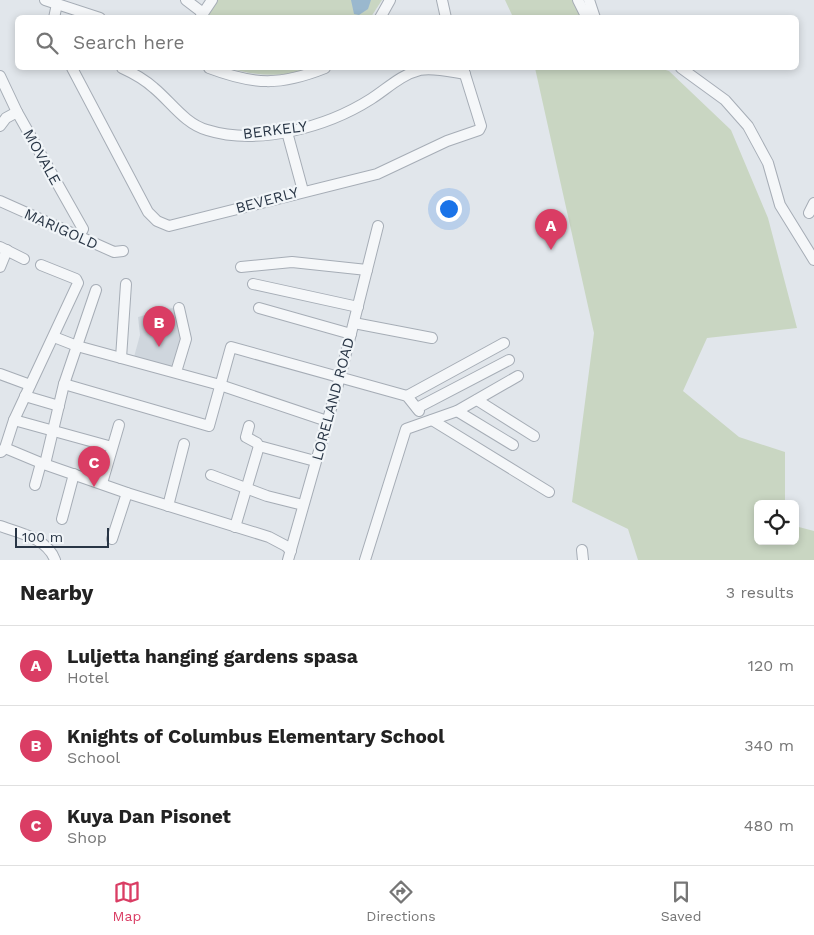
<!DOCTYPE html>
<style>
:root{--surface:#fff;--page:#f6f6f6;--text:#222;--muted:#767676;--line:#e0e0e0;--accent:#da3d64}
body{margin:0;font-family:"Work Sans",sans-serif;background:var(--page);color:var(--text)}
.controls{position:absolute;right:15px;bottom:15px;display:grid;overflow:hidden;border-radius:8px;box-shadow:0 2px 8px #0003}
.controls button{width:45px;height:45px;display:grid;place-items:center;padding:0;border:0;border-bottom:1px solid var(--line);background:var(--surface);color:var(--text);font:25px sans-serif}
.scale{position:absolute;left:15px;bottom:12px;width:94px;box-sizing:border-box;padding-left:5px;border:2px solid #283545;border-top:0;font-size:14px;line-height:18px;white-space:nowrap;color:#283545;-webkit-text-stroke:4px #f1f5f8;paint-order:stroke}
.you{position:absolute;left:448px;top:208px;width:18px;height:18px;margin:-12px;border:4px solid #fff;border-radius:50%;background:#1a73e8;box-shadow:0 0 0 8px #1a73e833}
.badge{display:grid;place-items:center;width:32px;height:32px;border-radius:50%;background:var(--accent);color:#fff;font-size:16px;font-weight:700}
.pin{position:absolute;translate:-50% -41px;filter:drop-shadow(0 1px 2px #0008)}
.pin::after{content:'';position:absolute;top:26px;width:18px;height:15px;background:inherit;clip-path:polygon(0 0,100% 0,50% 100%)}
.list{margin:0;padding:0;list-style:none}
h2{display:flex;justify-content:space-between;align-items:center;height:65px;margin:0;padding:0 20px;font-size:21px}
h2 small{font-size:16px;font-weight:400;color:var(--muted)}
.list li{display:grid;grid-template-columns:32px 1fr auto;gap:15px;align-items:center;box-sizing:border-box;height:80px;padding:0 20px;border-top:1px solid var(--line)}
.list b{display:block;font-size:19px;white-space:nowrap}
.list p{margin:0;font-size:16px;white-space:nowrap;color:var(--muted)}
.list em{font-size:16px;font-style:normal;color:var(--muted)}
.icon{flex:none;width:28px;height:28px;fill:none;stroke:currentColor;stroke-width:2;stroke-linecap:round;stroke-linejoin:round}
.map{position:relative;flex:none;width:814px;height:560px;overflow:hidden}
.search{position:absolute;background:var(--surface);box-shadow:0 2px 8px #0003;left:15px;right:15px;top:15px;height:55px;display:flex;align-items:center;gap:12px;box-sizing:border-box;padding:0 18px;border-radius:8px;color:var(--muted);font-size:19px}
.sheet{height:305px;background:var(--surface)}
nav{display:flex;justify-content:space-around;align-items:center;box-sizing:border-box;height:70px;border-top:1px solid var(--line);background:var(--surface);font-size:14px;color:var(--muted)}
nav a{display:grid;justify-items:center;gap:2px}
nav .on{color:var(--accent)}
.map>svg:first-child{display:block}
</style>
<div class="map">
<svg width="814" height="560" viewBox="0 0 814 560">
<rect width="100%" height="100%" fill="#e1e6eb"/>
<path fill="#cfd6dd" d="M 176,307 L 183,336 L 176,369 L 134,357 L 140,335 L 138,317 Z"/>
<g fill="#c9d6c2">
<path d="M 217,0 L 382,0 L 371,17 L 206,18 Z"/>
<path d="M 505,0 L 574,0 L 584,17 L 513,17 Z"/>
<path d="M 228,68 L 308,68 C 282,79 254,75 228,68 Z"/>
<path d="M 535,68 L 659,68 L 669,71 L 731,130 L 768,218 L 797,328 L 707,338 L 683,391 L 739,437 L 785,452 L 785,504 L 758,504 L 758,541 L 795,541 L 795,526 L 814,531 L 814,560 L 638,560 L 628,529 L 572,502 L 594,333 Z"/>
</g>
<path fill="#9ab8ce" d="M 351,0 L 371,0 L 368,9 L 359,15 L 354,14 Z"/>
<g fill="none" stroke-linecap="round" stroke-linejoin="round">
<defs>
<g id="minor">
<path d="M 45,0 L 100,18"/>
<path d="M 186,0 L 203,13"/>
<path d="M 442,0 L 446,18"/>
<path d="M 578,0 L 587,18"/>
<path d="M 589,0 L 595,18"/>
<path d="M 54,18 L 57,4"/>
<path d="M 200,18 L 212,0"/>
<path d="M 380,18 L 390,0"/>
<path d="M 72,68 L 148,212 L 157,221 L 169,226 L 377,174 L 447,141 L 479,130 L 481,126 L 463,68"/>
<path d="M 122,68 C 133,73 144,79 154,88 C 171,102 185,124 207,130 C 258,146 327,127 371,99 C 387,89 400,75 420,70 C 433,67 452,72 465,74"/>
<path d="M 209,68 C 254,85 280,86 325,68"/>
<path d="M 681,68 L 725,100 L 748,126 L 768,163 L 780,205 L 814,260"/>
<path d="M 0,76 L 17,112 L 83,229 L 79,236"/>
<path d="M 0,126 L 6,118 L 17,112"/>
<path d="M 287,132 L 303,191"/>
<path d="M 0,201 L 114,252 L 123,251"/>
<path d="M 809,213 L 814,203"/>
<path d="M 0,247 L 24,259"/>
<path d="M 0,267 L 7,250"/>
<path d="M 241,267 L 292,262 L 367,270"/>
<path d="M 253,284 L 358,307"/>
<path d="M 259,308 L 351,334"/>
<path d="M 354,323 L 432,338"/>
<path d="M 54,337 L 77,346 L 220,385 L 327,421"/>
<path d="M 121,358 L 126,284"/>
<path d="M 176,372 L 186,339 L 179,308"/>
<path d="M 0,374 L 30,385"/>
<path d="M 64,384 L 209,426 L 231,347 L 407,396 L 419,411"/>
<path d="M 25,396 L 59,406"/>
<path d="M 407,396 L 504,343"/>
<path d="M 477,400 L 534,436"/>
<path d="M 417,408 L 509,360"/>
<path d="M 457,411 L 513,445"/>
<path d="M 14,420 L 112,447"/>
<path d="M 432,420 L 549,492"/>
<path d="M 249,426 L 246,437 L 257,443 L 259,446 L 315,461"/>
<path d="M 5,448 L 41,463 L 127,493 L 269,537 L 286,546 L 291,551"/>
<path d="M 1,452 L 5,448 L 14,420 L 78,283 L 76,279 L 41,265"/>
<path d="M 45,464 L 64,384 L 96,290"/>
<path d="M 211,475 L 267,496 L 303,505"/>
<path d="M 102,483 L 119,425"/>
<path d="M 35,485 L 41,463"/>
<path d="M 168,506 L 184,444"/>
<path d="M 62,519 L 74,474"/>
<path d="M 0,526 C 20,533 47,538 55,560"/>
<path d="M 235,527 L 259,446"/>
<path d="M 112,539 L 127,493"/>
<path d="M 582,550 L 583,560"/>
<path d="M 288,560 L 340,377 L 378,226"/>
<path d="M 365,560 L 406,429 L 457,411 L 518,376"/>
</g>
</defs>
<use href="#minor" stroke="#a6adb6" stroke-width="12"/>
<use href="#minor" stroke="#f5f7f9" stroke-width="10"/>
</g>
<g text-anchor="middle" stroke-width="4.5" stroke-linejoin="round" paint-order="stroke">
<g font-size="15" fill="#283545" stroke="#f1f5f8">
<text transform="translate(275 130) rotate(-7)" y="5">BERKELY</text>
<text transform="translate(42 157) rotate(61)" y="5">MOVALE</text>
<text transform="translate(267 200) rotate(-15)" y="5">BEVERLY</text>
<text transform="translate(61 229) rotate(24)" y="5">MARIGOLD</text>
<text transform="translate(333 399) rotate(-75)" y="5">LORELAND ROAD</text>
</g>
</g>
</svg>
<div class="controls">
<button><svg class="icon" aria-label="locate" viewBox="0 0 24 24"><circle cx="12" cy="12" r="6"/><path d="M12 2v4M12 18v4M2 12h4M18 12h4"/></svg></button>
</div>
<div class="scale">100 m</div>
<div class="you"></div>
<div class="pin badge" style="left:551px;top:250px">A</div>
<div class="pin badge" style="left:159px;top:347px">B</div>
<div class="pin badge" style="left:94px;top:487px">C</div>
<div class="search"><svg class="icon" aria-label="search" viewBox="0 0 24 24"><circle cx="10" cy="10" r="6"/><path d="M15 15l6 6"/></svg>Search here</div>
</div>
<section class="sheet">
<h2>Nearby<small>3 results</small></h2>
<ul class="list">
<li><span class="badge">A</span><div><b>Luljetta hanging gardens spasa</b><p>Hotel</p></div><em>120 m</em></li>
<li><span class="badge">B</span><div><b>Knights of Columbus Elementary School</b><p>School</p></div><em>340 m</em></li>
<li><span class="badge">C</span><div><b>Kuya Dan Pisonet</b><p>Shop</p></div><em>480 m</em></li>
</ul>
</section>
<nav>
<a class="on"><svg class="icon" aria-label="map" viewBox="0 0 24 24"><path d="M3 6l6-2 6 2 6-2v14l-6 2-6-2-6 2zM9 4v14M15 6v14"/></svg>Map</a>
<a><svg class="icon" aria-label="directions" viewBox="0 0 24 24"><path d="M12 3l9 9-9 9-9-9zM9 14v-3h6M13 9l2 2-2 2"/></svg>Directions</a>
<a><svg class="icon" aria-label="saved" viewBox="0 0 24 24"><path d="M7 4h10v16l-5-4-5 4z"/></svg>Saved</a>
</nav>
